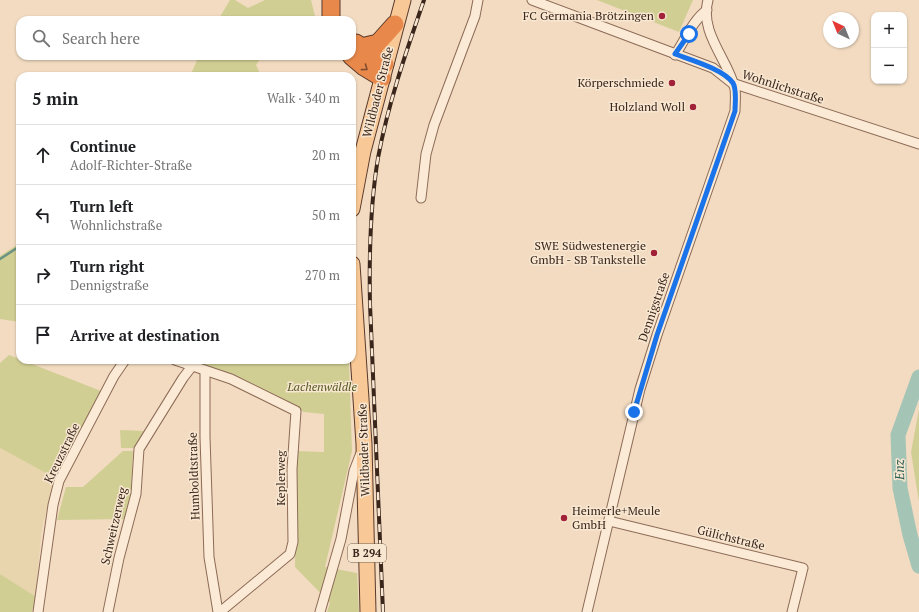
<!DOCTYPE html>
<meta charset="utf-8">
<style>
:root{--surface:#fff;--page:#f2f2f2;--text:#202124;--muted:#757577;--line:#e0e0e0}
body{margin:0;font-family:"PT Serif",serif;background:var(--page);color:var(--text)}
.controls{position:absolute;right:12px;top:12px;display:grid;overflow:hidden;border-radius:8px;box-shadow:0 1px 3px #0004}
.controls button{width:36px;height:36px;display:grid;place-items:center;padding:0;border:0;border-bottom:1px solid var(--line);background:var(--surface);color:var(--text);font:20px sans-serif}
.compass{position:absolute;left:823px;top:12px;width:36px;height:36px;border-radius:50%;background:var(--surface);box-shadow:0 1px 3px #0004;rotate:317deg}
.stop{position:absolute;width:12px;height:12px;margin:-9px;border:3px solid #1a73e8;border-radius:50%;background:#fff}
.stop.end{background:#1a73e8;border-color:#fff;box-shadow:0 1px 4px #0008}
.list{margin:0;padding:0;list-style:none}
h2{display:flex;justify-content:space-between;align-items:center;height:52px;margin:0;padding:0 16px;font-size:17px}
h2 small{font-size:13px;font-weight:400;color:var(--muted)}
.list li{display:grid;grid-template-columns:26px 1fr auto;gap:12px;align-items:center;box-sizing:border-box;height:60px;padding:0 16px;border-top:1px solid var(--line)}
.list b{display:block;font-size:15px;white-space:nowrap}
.list p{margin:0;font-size:13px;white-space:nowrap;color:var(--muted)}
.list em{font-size:13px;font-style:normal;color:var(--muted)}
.icon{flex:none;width:22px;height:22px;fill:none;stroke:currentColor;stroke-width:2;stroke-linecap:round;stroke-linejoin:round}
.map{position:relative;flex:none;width:919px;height:612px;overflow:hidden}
.search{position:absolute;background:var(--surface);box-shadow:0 1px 3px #0004;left:16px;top:16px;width:340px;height:44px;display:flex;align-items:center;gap:10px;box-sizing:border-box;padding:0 14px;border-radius:12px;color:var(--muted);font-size:15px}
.panel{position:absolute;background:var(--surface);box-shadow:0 1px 3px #0004;left:16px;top:72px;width:340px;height:292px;border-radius:12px}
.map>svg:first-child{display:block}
</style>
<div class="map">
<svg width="919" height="612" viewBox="0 0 919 612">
<rect width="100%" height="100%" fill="#f2dbc1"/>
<path fill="#e8d5ae" d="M 0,448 L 55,478 L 42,528 L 35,596 L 0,574 Z"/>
<g fill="#d1ce94">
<path d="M 230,0 L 235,0 L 248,8 L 265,0 L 311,0 L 316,20 L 218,20 Z"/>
<path d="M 597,0 L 693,0 L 679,32 Z"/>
<path d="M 199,56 L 262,56 L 256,65 L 261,76 L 190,76 Z"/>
<path d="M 20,243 L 20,322 L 0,319 L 0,256 Z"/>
<path d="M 9,355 L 101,391 L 55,478 L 0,448 L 0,363 Z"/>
<path d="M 188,360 L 344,360 L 349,363 L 352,451 L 325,567 L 357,573 L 359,612 L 327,612 L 330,603 L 295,567 L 296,451 L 324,452 L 324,414 L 304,412 L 217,369 Z"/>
<path d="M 919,409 L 919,502 L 911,452 Z"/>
<path d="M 120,430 L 145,431 L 134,448 L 121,448 Z"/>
<path d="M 123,451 L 133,451 L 131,490 L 125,519 L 57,520 L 66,487 L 83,487 Z"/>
<path d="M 0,574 L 35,596 L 32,612 L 0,612 Z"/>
</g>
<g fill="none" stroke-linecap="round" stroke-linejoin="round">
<path stroke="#6a9382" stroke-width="2.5" d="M 0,259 L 20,246"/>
<path stroke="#a4c4b5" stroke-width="15" d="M 919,377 L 898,435 L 900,488 L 910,535 L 919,566"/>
<defs>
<g id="street">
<path d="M 532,0 L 713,68 L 732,83 L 919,144"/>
<path d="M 675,55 C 685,40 693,20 707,10"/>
<path d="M 421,198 L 426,154 L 434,125 L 475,16 L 478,0"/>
<path d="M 175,360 L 231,379 L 296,411 L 292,469 L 293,542 L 290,554 L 220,612"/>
<path d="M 205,371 L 205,437 L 209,557 L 218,612"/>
<path d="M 609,521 L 803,568 L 792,612"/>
<path d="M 38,612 L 53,505 L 59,481 L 114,376 L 125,360"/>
<path d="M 108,612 L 119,558 L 136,494 L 139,449 L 183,378 L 193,365"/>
<path d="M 320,612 L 341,539 L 354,471 L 361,453"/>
<path d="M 587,612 L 640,389 L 657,335 L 735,111 C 735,104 736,96 735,89 C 728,59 699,33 708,0"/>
</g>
<g id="primary">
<path d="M 352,209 L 363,151 L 403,0"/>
<path d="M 352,264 L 364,444 L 368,612"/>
</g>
<g id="highway">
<path d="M 331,0 L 331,20"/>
<path d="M 356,43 L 385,64"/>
<path d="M 361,47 L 378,43 L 395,24"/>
<path d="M 351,56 L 364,67 L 382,78"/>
</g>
</defs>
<use href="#street" stroke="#8d6b57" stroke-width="11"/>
<use href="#primary" stroke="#5a3a2c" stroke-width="17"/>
<use href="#highway" stroke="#5a3a2c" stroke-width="19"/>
<use href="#street" stroke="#fbead5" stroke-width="9"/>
<use href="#primary" stroke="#f8c996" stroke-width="15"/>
<use href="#highway" stroke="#e8894b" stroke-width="17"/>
<defs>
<path id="rail" d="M 383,612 L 370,304 C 369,256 370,206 378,158 C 388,104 406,52 424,0"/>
</defs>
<use href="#rail" stroke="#3b261c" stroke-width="4"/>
<use href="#rail" stroke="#f8e7d1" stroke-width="2.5" stroke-dasharray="8" stroke-linecap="butt"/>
</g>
<defs><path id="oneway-chevron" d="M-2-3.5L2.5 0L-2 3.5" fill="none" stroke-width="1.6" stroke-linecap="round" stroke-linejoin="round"/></defs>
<use stroke="#804e2f" href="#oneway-chevron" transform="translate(365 68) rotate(36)"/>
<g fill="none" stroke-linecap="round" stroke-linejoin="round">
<path stroke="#1a73e8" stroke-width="5" d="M 634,412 L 657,335 L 735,111 C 735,103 737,90 733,83 C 723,69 691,60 675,54 L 689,34"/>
</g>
<g fill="#a12238" stroke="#f8e7d1" stroke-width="1.5">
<circle cx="662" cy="16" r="4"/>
<circle cx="672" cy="83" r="4"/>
<circle cx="693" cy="107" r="4"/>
<circle cx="654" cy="253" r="4"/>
<circle cx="564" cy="518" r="4"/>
</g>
<g text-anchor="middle" stroke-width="3" stroke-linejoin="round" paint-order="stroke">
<rect fill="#f8e7d1" stroke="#746052" stroke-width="1" x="348" y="544" width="38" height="18" rx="3"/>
<g font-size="11" font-weight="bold" fill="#3b261c">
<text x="367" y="557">B 294</text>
</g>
<g font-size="12" fill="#3b261c" stroke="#f8e7d1" text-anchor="end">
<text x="654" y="20">FC Germania Brötzingen</text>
<text x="664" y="87">Körperschmiede</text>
<text x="685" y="111">Holzland Woll</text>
<text x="646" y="250">SWE Südwestenergie<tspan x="646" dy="14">GmbH - SB Tankstelle</tspan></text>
<text x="572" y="515" text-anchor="start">Heimerle+Meule<tspan x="572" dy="14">GmbH</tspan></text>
</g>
<g font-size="12" fill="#3b261c" stroke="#f8e7d1">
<text transform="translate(783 87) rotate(18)" y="4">Wohnlichstraße</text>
<text transform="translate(378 92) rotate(-76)" y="4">Wildbader Straße</text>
<text transform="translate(654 307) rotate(-71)" y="4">Dennigstraße</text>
<text transform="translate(364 450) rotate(-92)" y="4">Wildbader Straße</text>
<text transform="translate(62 453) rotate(-64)" y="4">Kreuzstraße</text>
<text transform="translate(194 476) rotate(-92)" y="4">Humboldtstraße</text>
<text transform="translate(281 478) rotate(-90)" y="4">Keplerweg</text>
<text transform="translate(114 526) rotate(-77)" y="4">Schweitzerweg</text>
<text transform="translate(731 538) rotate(14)" y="4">Gülichstraße</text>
</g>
<g font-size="12" font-style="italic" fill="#545921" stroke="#f8e7d1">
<text x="322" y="391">Lachenwäldle</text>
</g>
<g font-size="13" font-style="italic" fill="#2a5c51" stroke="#f8e7d1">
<text transform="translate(899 470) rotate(-92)" y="5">Enz</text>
</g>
</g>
</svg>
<div class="controls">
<button>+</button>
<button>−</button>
</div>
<svg class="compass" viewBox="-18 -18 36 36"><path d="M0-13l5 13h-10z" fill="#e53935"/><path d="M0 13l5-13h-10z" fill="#757577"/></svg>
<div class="stop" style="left:689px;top:34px"></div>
<div class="stop end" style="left:634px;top:412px"></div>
<div class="search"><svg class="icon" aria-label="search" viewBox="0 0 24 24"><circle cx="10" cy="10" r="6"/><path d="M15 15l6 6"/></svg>Search here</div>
<section class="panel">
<h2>5 min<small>Walk · 340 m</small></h2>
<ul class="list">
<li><svg class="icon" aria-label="ahead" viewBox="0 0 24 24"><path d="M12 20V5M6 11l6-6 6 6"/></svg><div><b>Continue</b><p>Adolf-Richter-Straße</p></div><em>20 m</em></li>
<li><svg class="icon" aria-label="left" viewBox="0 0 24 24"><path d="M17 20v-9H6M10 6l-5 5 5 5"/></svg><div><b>Turn left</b><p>Wohnlichstraße</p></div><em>50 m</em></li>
<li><svg class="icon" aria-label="right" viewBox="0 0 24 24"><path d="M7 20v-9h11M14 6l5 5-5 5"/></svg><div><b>Turn right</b><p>Dennigstraße</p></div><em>270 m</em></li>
<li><svg class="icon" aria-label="arrive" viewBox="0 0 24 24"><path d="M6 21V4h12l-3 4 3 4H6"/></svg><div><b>Arrive at destination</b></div></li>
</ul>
</section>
</div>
